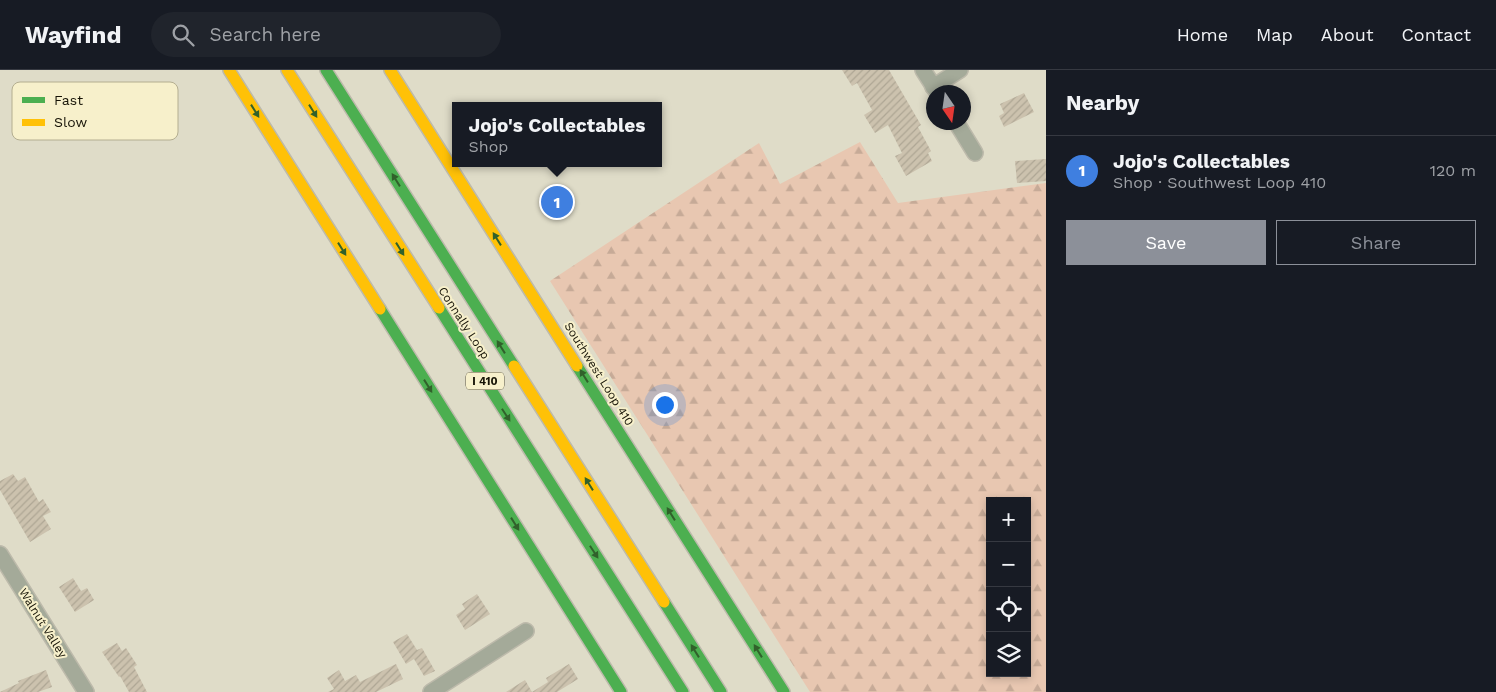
<!DOCTYPE html>
<meta charset="utf-8">
<style>
:root{--surface:#171b24;--page:#20242c;--text:#f1f3f6;--muted:#9ea1a6;--line:#363941;--accent:#8c9099}
body{margin:0;font-family:"Work Sans",sans-serif;background:var(--page);color:var(--text)}
.controls{position:absolute;right:15px;bottom:15px;display:grid;overflow:hidden;border-radius:0px;box-shadow:0 2px 8px #0003}
.controls button{width:45px;height:45px;display:grid;place-items:center;padding:0;border:0;border-bottom:1px solid var(--line);background:var(--surface);color:var(--text);font:25px sans-serif}
.compass{position:absolute;left:926px;top:15px;width:45px;height:45px;border-radius:50%;background:var(--surface);box-shadow:0 2px 8px #0003;rotate:167deg}
.you{position:absolute;left:664px;top:334px;width:18px;height:18px;margin:-12px;border:4px solid #fff;border-radius:50%;background:#1a73e8;box-shadow:0 0 0 8px #1a73e833}
.badge{display:grid;place-items:center;width:32px;height:32px;border-radius:50%;background:var(--accent);color:#fff;font-size:16px;font-weight:700}
.pin{position:absolute;translate:-50% -50%;border:2px solid #fff;box-shadow:0 1px 5px #0006}
.popup{position:absolute;left:452px;top:32px;width:210px;height:65px;box-sizing:border-box;display:grid;place-content:center;border-radius:0px;background:var(--surface);filter:drop-shadow(0 1px 4px #0005);font-size:16px;white-space:nowrap;color:var(--muted)}
.popup b{font-size:19px;color:var(--text)}
.popup::after{content:'';position:absolute;left:50%;top:100%;margin-left:-10px;border:10px solid transparent;border-top-color:var(--surface)}
.list{margin:0;padding:0;list-style:none}
h2{display:flex;justify-content:space-between;align-items:center;height:65px;margin:0;padding:0 20px;font-size:21px}
h2 small{font-size:16px;font-weight:400;color:var(--muted)}
.list li{display:grid;grid-template-columns:32px 1fr auto;gap:15px;align-items:center;box-sizing:border-box;height:70px;padding:0 20px;border-top:1px solid var(--line)}
.list b{display:block;font-size:19px;white-space:nowrap}
.list p{margin:0;font-size:16px;white-space:nowrap;color:var(--muted)}
.list em{font-size:16px;font-style:normal;color:var(--muted)}
.actions{display:flex;gap:10px;padding:15px 20px}
.actions a{flex:1;padding:11px 0;border:1px solid var(--accent);border-radius:0px;text-align:center;font-size:18px;color:var(--accent)}
.actions .main{background:var(--accent);color:#fff}
.icon{flex:none;width:28px;height:28px;fill:none;stroke:currentColor;stroke-width:2;stroke-linecap:round;stroke-linejoin:round}
.map{position:relative;flex:none;width:1046px;height:622px;overflow:hidden}
header{display:flex;align-items:center;gap:30px;box-sizing:border-box;height:70px;padding:0 25px;background:var(--surface);border-bottom:1px solid var(--line)}
header strong{font-size:24px}
nav{display:flex;gap:28px;margin-inline-start:auto;font-size:18px}
.search{width:350px;height:45px;background:var(--page);display:flex;align-items:center;gap:12px;box-sizing:border-box;padding:0 18px;border-radius:28px;color:var(--muted);font-size:19px}
main{display:flex}
aside{flex:1;background:var(--surface)}
.map>svg:first-child{display:block}
</style>
<header>
<strong>Wayfind</strong>
<div class="search"><svg class="icon" aria-label="search" viewBox="0 0 24 24"><circle cx="10" cy="10" r="6"/><path d="M15 15l6 6"/></svg>Search here</div>
<nav><a>Home</a><a>Map</a><a>About</a><a>Contact</a></nav>
</header>
<main>
<div class="map">
<svg width="1046" height="622" viewBox="0 0 1046 622">
<defs>
<pattern id="forest-firs" width="22" height="20" patternUnits="userSpaceOnUse" patternTransform="scale(1.25)"><rect width="22" height="20" fill="#e8c7b1"/><path d="M5 1l3.5 6h-7zM16 11l3.5 6h-7z" fill="#c6aa97"/></pattern>
<pattern id="building-hatch" width="6" height="6" patternUnits="userSpaceOnUse" patternTransform="scale(1.25)"><rect width="6" height="6" fill="#ccc2ae"/><path d="M-1 1l2-2M0 6l6-6M5 7l2-2" fill="none" stroke="#aea694"/></pattern>
</defs>
<rect width="100%" height="100%" fill="#dfdcc8"/>
<path fill="url(#forest-firs)" fill-rule="evenodd" d="M 860,72 L 898,133 L 1046,113 L 1046,622 L 810,622 L 550,211 L 759,73 L 780,114 ZM 990,431 L 1027,431 L 1027,603 L 990,603 Z"/>
<g fill="url(#building-hatch)">
<path d="M 842,0 L 889,0 L 921,55 L 918,57 L 931,81 L 928,83 L 932,91 L 906,106 L 895,86 L 902,83 L 888,55 L 875,63 L 864,45 L 872,40 L 857,13 L 852,16 Z"/>
<path d="M 1024,23 L 1034,42 L 1004,57 L 999,46 L 1004,43 L 1000,34 Z"/>
<path d="M 1046,89 L 1046,111 L 1017,113 L 1015,91 Z"/>
<path d="M 13,404 L 18,411 L 25,407 L 39,432 L 43,429 L 51,442 L 43,446 L 51,459 L 30,472 L 0,420 L 0,411 Z"/>
<path d="M 73,508 L 81,521 L 87,518 L 94,530 L 75,542 L 59,517 Z"/>
<path d="M 477,524 L 490,544 L 465,560 L 456,545 L 465,539 L 462,534 Z"/>
<path d="M 407,564 L 417,580 L 422,578 L 435,601 L 424,606 L 414,589 L 406,594 L 393,572 Z"/>
<path d="M 117,573 L 122,581 L 126,578 L 137,595 L 134,597 L 147,622 L 129,622 L 120,606 L 119,607 L 102,582 Z"/>
<path d="M 396,594 L 403,609 L 376,622 L 328,622 L 334,619 L 327,608 L 339,600 L 345,611 L 356,605 L 360,612 Z"/>
<path d="M 569,594 L 578,609 L 557,622 L 532,622 L 548,612 L 546,608 Z"/>
<path d="M 46,600 L 52,617 L 38,622 L 0,622 L 19,613 L 18,611 Z"/>
<path d="M 525,610 L 532,622 L 506,622 Z"/>
</g>
<g fill="none" stroke-linecap="round" stroke-linejoin="round">
<defs>
<g id="street">
<path d="M 923,0 L 937,22"/>
<path d="M 933,17 L 960,0"/>
<path d="M 956,52 L 975,83"/>
<path d="M 0,484 L 86,622"/>
<path d="M 431,622 L 526,561"/>
</g>
<g id="fast">
<path d="M 326,0 L 514,296"/>
<path d="M 439,238 L 683,622"/>
<path d="M 380,239 L 621,622"/>
<path d="M 577,296 L 784,622"/>
<path d="M 664,532 L 721,622"/>
</g>
<g id="slow">
<path d="M 229,0 L 380,239"/>
<path d="M 287,0 L 439,238"/>
<path d="M 390,0 L 577,296"/>
<path d="M 514,296 L 664,532"/>
</g>
</defs>
<use href="#street" stroke="#bdbaab" stroke-width="18"/>
<use href="#fast" stroke="#bdbaab" stroke-width="14"/>
<use href="#slow" stroke="#bdbaab" stroke-width="14"/>
<use href="#street" stroke="#a4aa99" stroke-width="15"/>
<use href="#fast" stroke="#4caf50" stroke-width="11"/>
<use href="#slow" stroke="#ffc107" stroke-width="11"/>
</g>
<defs><path id="oneway-solid" d="M-6-.8H1V-3.2L6.5 0L1 3.2V.8H-6Z" transform="scale(1.25)"/></defs>
<g fill="#31612b">
<use href="#oneway-solid" transform="translate(255 41) rotate(58)"/>
<use href="#oneway-solid" transform="translate(313 41) rotate(58)"/>
<use href="#oneway-solid" transform="translate(396 110) rotate(-122)"/>
<use href="#oneway-solid" transform="translate(497 169) rotate(-122)"/>
<use href="#oneway-solid" transform="translate(342 179) rotate(58)"/>
<use href="#oneway-solid" transform="translate(400 179) rotate(58)"/>
<use href="#oneway-solid" transform="translate(501 277) rotate(-122)"/>
<use href="#oneway-solid" transform="translate(584 306) rotate(-122)"/>
<use href="#oneway-solid" transform="translate(428 316) rotate(58)"/>
<use href="#oneway-solid" transform="translate(506 345) rotate(57)"/>
<use href="#oneway-solid" transform="translate(589 414) rotate(-122)"/>
<use href="#oneway-solid" transform="translate(671 444) rotate(-122)"/>
<use href="#oneway-solid" transform="translate(515 454) rotate(58)"/>
<use href="#oneway-solid" transform="translate(594 482) rotate(57)"/>
<use href="#oneway-solid" transform="translate(695 581) rotate(-122)"/>
<use href="#oneway-solid" transform="translate(758 581) rotate(-122)"/>
</g>
<g text-anchor="middle" stroke-width="4" stroke-linejoin="round" paint-order="stroke">
<rect fill="#f7f0cb" stroke="#5a5541" stroke-width="1" x="466" y="302.5" width="38" height="17" rx="4"/>
<g font-size="11" font-weight="bold" fill="#161306">
<text x="485" y="315">I 410</text>
</g>
<g font-size="12" fill="#161306" stroke="#f7f0cb">
<text transform="translate(464 253) rotate(57)" y="4">Connally Loop</text>
<text transform="translate(599 304) rotate(58)" y="4">Southwest Loop 410</text>
<text transform="translate(43 553) rotate(58)" y="4">Walnut Valley</text>
</g>
</g>
<rect x="12" y="12" width="166" height="58" rx="8" fill="#f7f0cb" stroke="#b4ae90" stroke-width="1"/>
<rect x="22" y="27" width="23" height="6" fill="#4caf50"/>
<rect x="22" y="49" width="23" height="7" fill="#ffc107"/>
<g font-size="14" fill="#161306">
<text x="54" y="35">Fast</text>
<text x="54" y="57">Slow</text>
</g>
</svg>
<div class="controls">
<button>+</button>
<button>−</button>
<button><svg class="icon" aria-label="locate" viewBox="0 0 24 24"><circle cx="12" cy="12" r="6"/><path d="M12 2v4M12 18v4M2 12h4M18 12h4"/></svg></button>
<button><svg class="icon" aria-label="layers" viewBox="0 0 24 24"><path d="M12 4l9 5-9 5-9-5zM3 14l9 5 9-5"/></svg></button>
</div>
<svg class="compass" viewBox="-18 -18 36 36"><path d="M0-13l5 13h-10z" fill="#e53935"/><path d="M0 13l5-13h-10z" fill="#9ea1a6"/></svg>
<div class="you"></div>
<div class="pin badge" style="left:557px;top:132px;background:#3f7fe0">1</div>
<div class="popup"><b>Jojo's Collectables</b>Shop</div>
</div>
<aside>
<h2>Nearby<small></small></h2>
<ul class="list">
<li><span class="badge" style="background:#3f7fe0">1</span><div><b>Jojo's Collectables</b><p>Shop · Southwest Loop 410</p></div><em>120 m</em></li>
</ul>
<div class="actions"><a class="main">Save</a><a>Share</a></div>
</aside>
</main>
